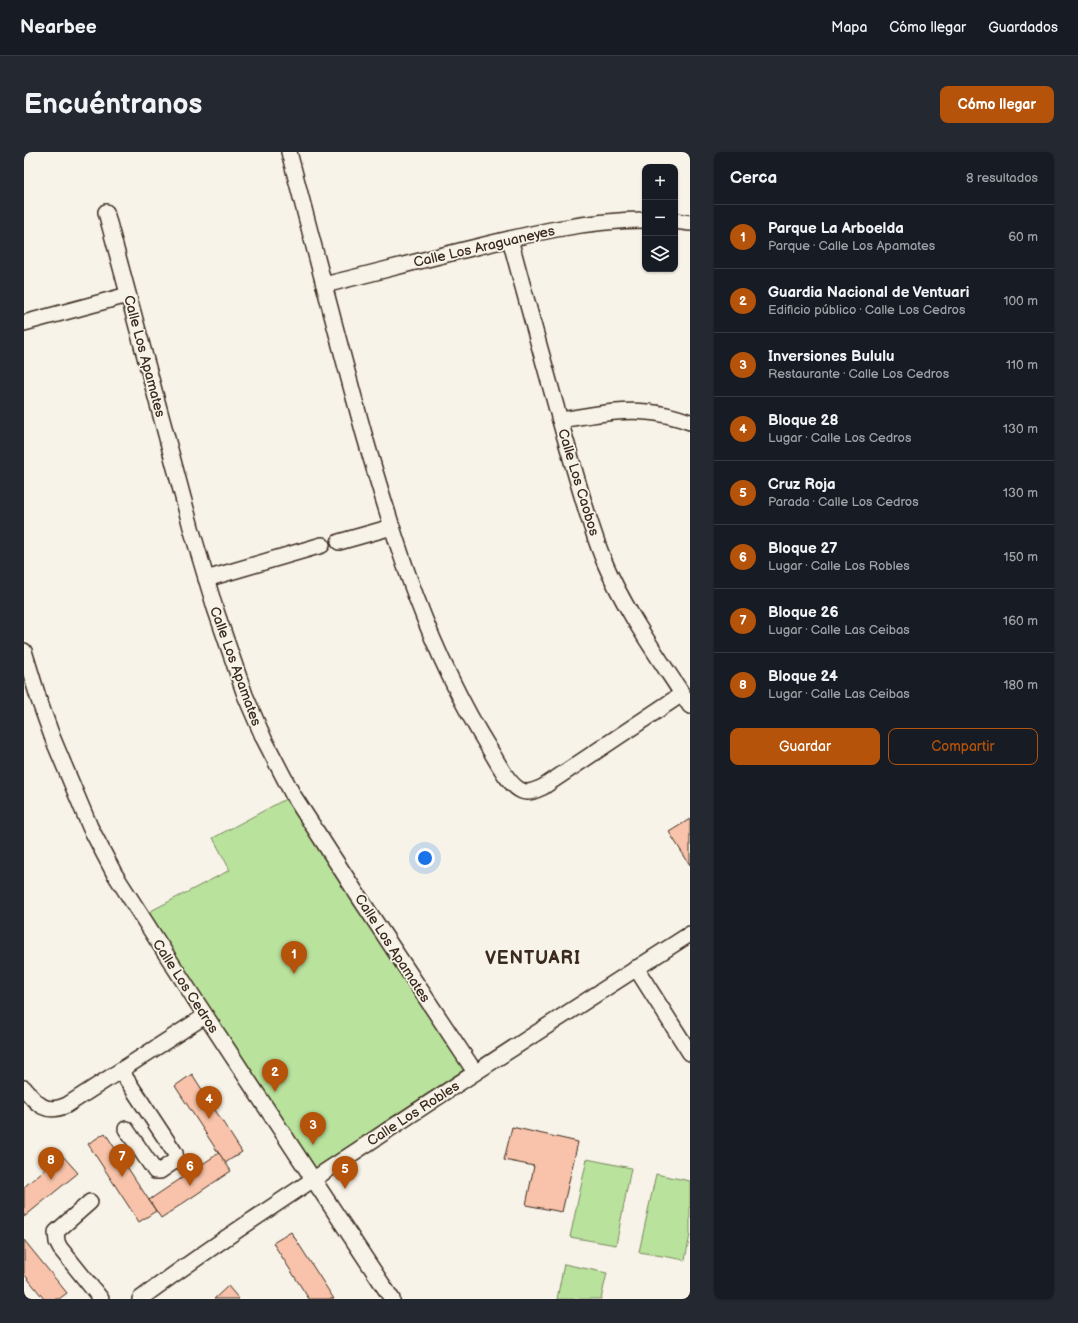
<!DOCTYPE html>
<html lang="es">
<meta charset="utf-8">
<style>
:root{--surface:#171b24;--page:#242831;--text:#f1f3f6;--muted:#9ea1a6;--line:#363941;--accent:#b45309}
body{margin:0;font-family:"Balsamiq Sans",sans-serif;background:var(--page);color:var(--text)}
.controls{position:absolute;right:12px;top:12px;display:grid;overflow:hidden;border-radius:8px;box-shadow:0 1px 3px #0004}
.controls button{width:36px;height:36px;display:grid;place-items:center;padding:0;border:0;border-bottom:1px solid var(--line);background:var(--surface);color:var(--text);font:20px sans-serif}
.you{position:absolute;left:401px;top:706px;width:14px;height:14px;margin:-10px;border:3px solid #fff;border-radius:50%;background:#1a73e8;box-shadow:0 0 0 6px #1a73e833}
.badge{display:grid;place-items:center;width:26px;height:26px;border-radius:50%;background:var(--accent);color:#fff;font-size:13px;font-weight:700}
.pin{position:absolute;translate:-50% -33px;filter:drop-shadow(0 1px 2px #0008)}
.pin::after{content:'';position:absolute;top:21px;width:14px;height:12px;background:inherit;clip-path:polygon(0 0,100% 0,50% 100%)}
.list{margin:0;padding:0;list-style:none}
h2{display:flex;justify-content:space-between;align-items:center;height:52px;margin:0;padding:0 16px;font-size:17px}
h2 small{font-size:13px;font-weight:400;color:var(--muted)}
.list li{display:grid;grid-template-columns:26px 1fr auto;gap:12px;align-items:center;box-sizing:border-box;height:64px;padding:0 16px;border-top:1px solid var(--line)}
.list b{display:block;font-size:15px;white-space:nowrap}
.list p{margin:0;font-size:13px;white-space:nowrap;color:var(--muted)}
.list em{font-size:13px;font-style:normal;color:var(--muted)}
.actions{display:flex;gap:8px;padding:12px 16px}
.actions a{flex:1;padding:9px 0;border:1px solid var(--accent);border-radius:8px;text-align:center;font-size:14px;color:var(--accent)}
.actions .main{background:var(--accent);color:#fff}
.icon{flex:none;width:22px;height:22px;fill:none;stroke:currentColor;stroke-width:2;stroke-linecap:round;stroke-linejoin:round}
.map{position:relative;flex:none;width:666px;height:1147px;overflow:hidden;border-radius:8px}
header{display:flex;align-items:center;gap:24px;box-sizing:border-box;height:56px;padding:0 20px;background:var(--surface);border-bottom:1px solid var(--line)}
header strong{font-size:19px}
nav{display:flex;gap:22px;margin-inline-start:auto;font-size:14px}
.intro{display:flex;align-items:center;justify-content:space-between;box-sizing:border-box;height:96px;padding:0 24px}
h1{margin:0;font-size:28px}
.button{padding:10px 18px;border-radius:8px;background:var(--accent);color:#fff;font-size:14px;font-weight:700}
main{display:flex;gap:24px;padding:0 24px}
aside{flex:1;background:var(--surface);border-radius:8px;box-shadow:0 1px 3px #0004}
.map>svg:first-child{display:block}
</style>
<header>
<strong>Nearbee</strong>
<nav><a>Mapa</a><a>Cómo llegar</a><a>Guardados</a></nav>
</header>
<div class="intro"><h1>Encuéntranos</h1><a class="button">Cómo llegar</a></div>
<main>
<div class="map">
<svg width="666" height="1147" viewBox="0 0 666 1147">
<rect width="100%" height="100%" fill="#f7f3e8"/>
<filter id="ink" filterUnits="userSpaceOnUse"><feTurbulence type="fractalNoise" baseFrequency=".025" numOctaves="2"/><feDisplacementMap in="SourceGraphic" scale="8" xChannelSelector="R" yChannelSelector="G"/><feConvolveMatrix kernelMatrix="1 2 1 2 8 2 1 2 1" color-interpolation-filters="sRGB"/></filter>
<g filter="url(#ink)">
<g fill="#b9e29d" stroke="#7a865e">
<path d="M 269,643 L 451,920 L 289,1027 L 117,764 L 206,718 L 189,686 Z"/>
<path d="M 563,1007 L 607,1016 L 592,1093 L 546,1085 Z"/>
<path d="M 632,1022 L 666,1029 L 666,1083 L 661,1108 L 615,1100 Z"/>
<path d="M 540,1112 L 583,1121 L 577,1147 L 533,1147 Z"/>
</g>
<g fill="#f8c3aa" stroke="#3b2a1e">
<path d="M 666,667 L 666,713 L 645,680 Z"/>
<path d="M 168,922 L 218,1000 L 201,1011 L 151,934 Z"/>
<path d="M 488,975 L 554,990 L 538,1060 L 502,1053 L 510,1014 L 480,1008 Z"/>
<path d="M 81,981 L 132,1059 L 115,1070 L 64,992 Z"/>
<path d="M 195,1001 L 207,1019 L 137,1066 L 125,1048 Z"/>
<path d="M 38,1003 L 54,1021 L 0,1065 L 0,1035 Z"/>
<path d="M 267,1080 L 310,1147 L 285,1147 L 249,1091 Z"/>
<path d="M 0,1088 L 43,1141 L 35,1147 L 20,1147 L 0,1122 Z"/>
<path d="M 204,1134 L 215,1147 L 190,1147 Z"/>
</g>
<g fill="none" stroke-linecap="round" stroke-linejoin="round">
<defs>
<g id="minor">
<path d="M 265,0 C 290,94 314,188 340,282 C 372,393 404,498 466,598 C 474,610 484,633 498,639 C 505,642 512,638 519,635 L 658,542"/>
<path d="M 82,60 L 168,379 L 191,456 L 221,543 L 240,587 L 269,643 L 333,742 L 451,920"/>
<path d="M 651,69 L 666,71"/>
<path d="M 486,87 C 503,151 521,215 539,279 C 552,322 563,367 580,409 C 602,461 636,507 666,554"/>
<path d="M 300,133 C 349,121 398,108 448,96 C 505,82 562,68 621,68"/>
<path d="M 0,171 L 104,143"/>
<path d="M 536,268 C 564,264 595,257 623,260 C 638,261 652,265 666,270"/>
<path d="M 315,390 L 368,375"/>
<path d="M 182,427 L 298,393"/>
<path d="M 0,499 L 15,548 L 29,587 L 66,675 L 90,721 L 172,849 L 368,1147"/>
<path d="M 612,816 L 666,901"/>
<path d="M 97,919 L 151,1001 L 152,1008 L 136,1019 L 131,1019 L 102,977"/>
<path d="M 0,936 C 13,952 21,963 43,953 L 181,864"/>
<path d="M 66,1050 L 32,1080 L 33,1090 L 36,1096 L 77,1147"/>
<path d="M 116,1147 C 192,1091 270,1040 349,988 C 454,918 560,850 666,782"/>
</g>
</defs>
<use href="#minor" stroke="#3b2a1e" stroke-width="18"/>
<use href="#minor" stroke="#f7f3e8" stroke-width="15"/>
</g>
</g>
<g text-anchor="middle" stroke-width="3.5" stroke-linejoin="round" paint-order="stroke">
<g font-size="14" fill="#3b2a1e" stroke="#f7f3e8">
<text transform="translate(460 94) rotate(-13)" y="5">Calle Los Araguaneyes</text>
<text transform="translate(121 204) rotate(75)" y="5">Calle Los Apamates</text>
<text transform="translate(555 330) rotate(73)" y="5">Calle Los Caobos</text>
<text transform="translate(212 514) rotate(70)" y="5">Calle Los Apamates</text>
<text transform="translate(369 796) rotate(57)" y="5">Calle Los Apamates</text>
<text transform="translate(162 834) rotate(57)" y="5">Calle Los Cedros</text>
<text transform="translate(389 961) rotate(-33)" y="5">Calle Los Robles</text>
</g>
<g font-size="18" font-weight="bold" letter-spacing="1" fill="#3b2a1e" stroke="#f7f3e8">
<text x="509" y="812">VENTUARI</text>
</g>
</g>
</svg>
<div class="controls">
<button>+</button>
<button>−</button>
<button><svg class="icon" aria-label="layers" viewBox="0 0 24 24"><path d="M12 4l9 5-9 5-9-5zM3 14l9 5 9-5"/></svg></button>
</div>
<div class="you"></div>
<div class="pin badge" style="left:270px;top:822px">1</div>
<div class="pin badge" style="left:251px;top:940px">2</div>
<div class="pin badge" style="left:289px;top:993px">3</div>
<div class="pin badge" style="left:185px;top:967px">4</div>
<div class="pin badge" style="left:321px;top:1037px">5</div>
<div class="pin badge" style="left:166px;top:1034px">6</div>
<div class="pin badge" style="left:98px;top:1025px">7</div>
<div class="pin badge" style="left:27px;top:1028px">8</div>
</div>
<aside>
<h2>Cerca<small>8 resultados</small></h2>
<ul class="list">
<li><span class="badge">1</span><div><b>Parque La Arboelda</b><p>Parque · Calle Los Apamates</p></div><em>60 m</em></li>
<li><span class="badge">2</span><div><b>Guardia Nacional de Ventuari</b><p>Edificio público · Calle Los Cedros</p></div><em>100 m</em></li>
<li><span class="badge">3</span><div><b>Inversiones Bululu</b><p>Restaurante · Calle Los Cedros</p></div><em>110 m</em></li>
<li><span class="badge">4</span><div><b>Bloque 28</b><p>Lugar · Calle Los Cedros</p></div><em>130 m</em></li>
<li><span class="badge">5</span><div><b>Cruz Roja</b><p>Parada · Calle Los Cedros</p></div><em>130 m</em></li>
<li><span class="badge">6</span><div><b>Bloque 27</b><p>Lugar · Calle Los Robles</p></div><em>150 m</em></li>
<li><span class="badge">7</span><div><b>Bloque 26</b><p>Lugar · Calle Las Ceibas</p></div><em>160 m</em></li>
<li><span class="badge">8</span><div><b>Bloque 24</b><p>Lugar · Calle Las Ceibas</p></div><em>180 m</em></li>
</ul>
<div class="actions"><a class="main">Guardar</a><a>Compartir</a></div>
</aside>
</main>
